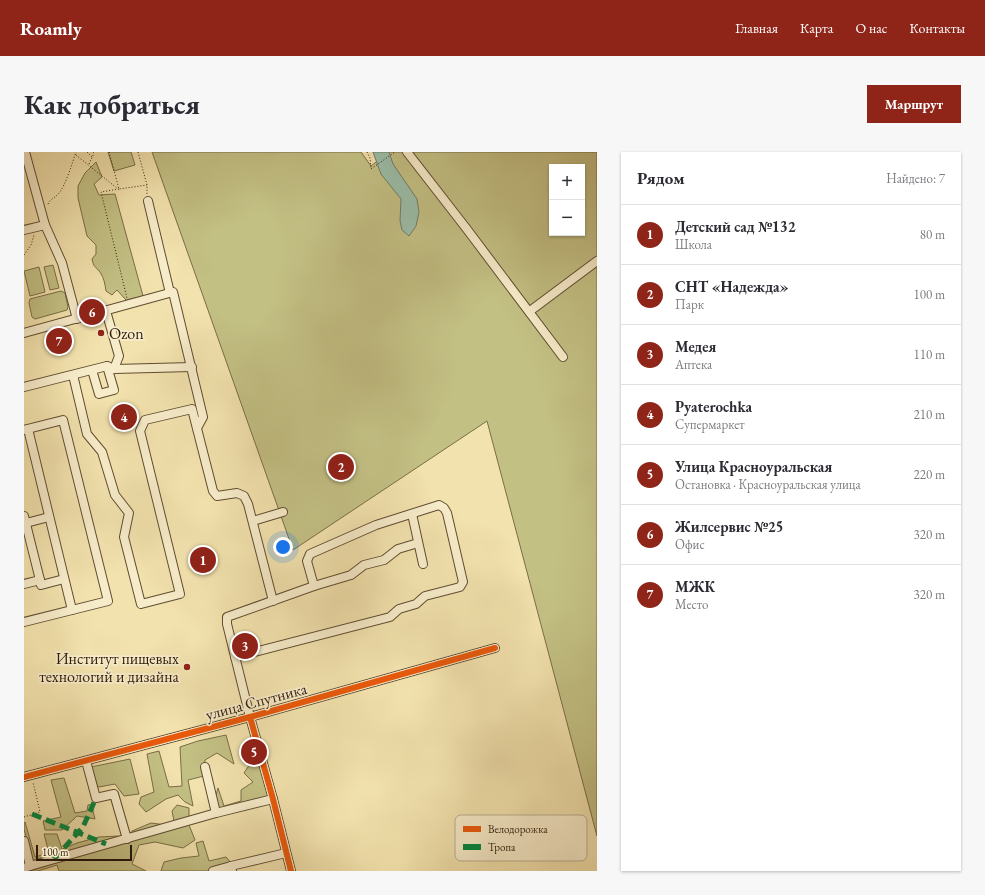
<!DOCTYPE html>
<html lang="ru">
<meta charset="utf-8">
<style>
:root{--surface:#fff;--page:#f7f7f7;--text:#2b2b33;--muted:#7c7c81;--line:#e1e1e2;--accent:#8f2418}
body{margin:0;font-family:"EB Garamond",serif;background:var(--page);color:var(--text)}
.controls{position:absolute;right:12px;top:12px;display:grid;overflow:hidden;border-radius:0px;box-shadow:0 1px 3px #0004}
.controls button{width:36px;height:36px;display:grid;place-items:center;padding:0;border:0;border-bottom:1px solid var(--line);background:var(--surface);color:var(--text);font:20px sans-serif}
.scale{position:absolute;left:12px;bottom:10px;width:96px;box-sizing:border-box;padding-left:4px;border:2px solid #301a09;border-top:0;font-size:11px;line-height:14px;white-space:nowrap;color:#301a09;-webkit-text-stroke:3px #f7ecca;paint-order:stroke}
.you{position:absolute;left:259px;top:395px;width:14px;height:14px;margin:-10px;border:3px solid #fff;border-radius:50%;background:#1a73e8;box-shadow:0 0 0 6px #1a73e833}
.badge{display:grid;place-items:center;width:26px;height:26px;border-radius:50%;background:var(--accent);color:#fff;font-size:13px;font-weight:700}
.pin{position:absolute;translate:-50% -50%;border:2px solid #fff;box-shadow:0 1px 4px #0006}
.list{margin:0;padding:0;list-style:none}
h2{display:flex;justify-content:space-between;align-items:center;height:52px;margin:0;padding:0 16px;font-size:17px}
h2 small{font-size:13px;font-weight:400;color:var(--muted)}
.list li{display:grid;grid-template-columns:26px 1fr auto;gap:12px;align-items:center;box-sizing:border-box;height:60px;padding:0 16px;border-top:1px solid var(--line)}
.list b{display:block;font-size:15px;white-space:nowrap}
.list p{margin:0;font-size:13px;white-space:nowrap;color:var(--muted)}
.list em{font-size:13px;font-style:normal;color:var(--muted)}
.map{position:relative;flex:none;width:573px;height:719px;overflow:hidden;border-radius:0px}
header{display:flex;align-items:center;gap:24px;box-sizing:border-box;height:56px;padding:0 20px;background:var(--accent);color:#fff}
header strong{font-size:19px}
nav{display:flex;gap:22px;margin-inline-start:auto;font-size:14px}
.intro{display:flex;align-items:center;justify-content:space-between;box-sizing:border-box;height:96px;padding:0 24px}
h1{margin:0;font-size:28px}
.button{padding:10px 18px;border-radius:0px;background:var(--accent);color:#fff;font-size:14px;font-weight:700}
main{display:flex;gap:24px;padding:0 24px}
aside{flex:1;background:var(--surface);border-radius:0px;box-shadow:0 1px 3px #0004}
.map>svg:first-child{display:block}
</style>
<header>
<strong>Roamly</strong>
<nav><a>Главная</a><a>Карта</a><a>О нас</a><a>Контакты</a></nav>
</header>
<div class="intro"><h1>Как добраться</h1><a class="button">Маршрут</a></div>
<main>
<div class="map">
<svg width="573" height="719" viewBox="0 0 573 719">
<rect width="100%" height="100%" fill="#f2e2ad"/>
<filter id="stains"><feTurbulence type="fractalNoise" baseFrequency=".005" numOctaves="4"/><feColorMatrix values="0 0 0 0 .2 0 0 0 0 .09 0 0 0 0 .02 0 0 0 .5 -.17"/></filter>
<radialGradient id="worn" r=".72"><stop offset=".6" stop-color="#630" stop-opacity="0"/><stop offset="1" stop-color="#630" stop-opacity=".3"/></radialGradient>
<g fill="#c3c084" stroke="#7a6d46" fill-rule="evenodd">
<path d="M 84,0 L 107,0 L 111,13 L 90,19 Z"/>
<path d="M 128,0 L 337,0 L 347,14 L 365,0 L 573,0 L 573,684 L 463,269 L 269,398 ZM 528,15 L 558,15 L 558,81 L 528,81 Z"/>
<path d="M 72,10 L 78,25 L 70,32 L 75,43 L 91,42 L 119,144 L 102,148 L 93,138 L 88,143 L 82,139 C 81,132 80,126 76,120 C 71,114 70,116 68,107 L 72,102 L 72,93 L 63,84 L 54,46 L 54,34 L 61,21 Z"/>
<path d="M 29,113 L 35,136 L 26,138 L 20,115 Z"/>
<path d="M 15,115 L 21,140 L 6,144 L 0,119 Z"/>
<path d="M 37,139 L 41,141 L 44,155 L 43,158 L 11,167 L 8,165 L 5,151 L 6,147 Z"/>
<path d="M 202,583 L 210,612 L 193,601 L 181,608 L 180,624 L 164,628 L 169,654 L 161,650 L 154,643 L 142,647 L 122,660 L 115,652 L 117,645 L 130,640 L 123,602 L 135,599 L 145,635 L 158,634 L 156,595 L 174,589 Z"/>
<path d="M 227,592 L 238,612 L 245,645 L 196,659 L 191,647 L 194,636 L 200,654 L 217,649 L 217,638 L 229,630 L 220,621 L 226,612 L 221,594 Z"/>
<path d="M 106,607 L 115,642 L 100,644 L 91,632 L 75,635 L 68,632 L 67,615 Z"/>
<path d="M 40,626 L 51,661 L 63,659 L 64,653 L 70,652 L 69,659 L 71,667 L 53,664 L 38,678 L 21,678 L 19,669 L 37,665 L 27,628 Z"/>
<path d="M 153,653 L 165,656 L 165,673 L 171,688 L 159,696 L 131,690 L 115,693 L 108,712 L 122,719 L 35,719 L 33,713 L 14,719 L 0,719 L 10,715 L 0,677 L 0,671 L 1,670 L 11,705 L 25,701 L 20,682 L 33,682 L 38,697 L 53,691 L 75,685 L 94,684 L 105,692 L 108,679 L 127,671 L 142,673 L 150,669 L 148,659 Z"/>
<path d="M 179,689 L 185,709 L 202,705 L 208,712 L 189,719 L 137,719 L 140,710 L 157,706 L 175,704 L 172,691 Z"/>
</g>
<path fill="#9bbea9" stroke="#707c69" d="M 349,0 L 365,0 L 369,12 L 393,47 L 395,60 L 392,74 L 385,84 L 378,78 L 376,69 L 377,47 L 357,22 Z"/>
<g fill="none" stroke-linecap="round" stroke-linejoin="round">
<defs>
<g id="minor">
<path d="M 1,0 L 21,73 L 38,111 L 53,167"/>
<path d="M 383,0 L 442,76 L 539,205"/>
<path d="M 124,49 L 146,141"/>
<path d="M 0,78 L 21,73"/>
<path d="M 506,159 L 573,109"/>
<path d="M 0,181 L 149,140 L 179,265 L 173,276"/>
<path d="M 90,217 L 168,215"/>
<path d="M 68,218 L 75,242 L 90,238 L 83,214"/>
<path d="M 49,223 L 63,282 L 78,300 L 91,343 L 105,361 L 100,385 L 117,452 L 156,442 L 116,279 L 121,268 L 168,257 L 189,339 L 193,344 L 213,341 L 220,344 L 224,352 L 249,449"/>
<path d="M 0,235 L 83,214 L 90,217 L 95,204 L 82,159"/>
<path d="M 4,277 L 48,458"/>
<path d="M 0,278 L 39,268 L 84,449 L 0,470"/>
<path d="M 388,362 L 399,412"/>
<path d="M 0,364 L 16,428"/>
<path d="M 229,369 L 259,360"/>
<path d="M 2,371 L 25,365"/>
<path d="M 0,432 L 16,428 L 17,433 L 40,427"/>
<path d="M 211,505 L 366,465 L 375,457 L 392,452 L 401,444 L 436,435 L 439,430 L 423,361 L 420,356 L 415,353 L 352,373 L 286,402 L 283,409 L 290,434"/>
<path d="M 62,609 L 72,646 L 90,642 L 103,687"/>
<path d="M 181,615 L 192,661"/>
<path d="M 0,625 L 226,565 L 471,496"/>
<path d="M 0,689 L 6,714 L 0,716"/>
<path d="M 6,714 L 192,661 L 249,647"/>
<path d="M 189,719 L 207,714"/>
<path d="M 208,719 L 207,714 L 262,701"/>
<path d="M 267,719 L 249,647 L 226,565 L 203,472 L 203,465 L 290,434 L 327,423 L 340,413 L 360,408 L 374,397 L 394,391"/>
</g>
</defs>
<use href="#minor" stroke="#604c32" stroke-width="10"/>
<g stroke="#301a09" stroke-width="1" stroke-dasharray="1 2" stroke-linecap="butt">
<path d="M 63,0 L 68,5"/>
<path d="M 85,0 L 95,37 L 123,33"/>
<path d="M 114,0 L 123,33 L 123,42"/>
<path d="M 343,0 L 346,6 L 347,17 L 371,0"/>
<path d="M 52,3 L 94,37"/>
<path d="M 65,12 L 70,1 L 69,0"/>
<path d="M 95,37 L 77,40 L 103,146"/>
<path d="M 24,52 C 26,47 31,46 35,41 C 41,35 49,9 52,0"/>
<path d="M 0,103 L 7,93 L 10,83"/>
<path d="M 0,665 L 16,660 L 9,630"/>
</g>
<use href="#minor" stroke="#f7ecca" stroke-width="8"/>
<g stroke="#00873e" stroke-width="5" stroke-dasharray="10 5" stroke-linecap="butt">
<path d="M 8,662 L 82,692"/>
<path d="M 30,707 L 59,675 L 72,646"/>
</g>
<defs>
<g id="cycleway">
<path d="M 226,565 L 249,647 L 267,719"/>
<path d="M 0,625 L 226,565 L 471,496"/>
</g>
</defs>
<use href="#cycleway" stroke="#f7ecca" stroke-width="8"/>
<use href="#cycleway" stroke="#e8590c" stroke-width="6"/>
</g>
<g fill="#8f2418" stroke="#f7ecca" stroke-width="1.5">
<circle cx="77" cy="181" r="4"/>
<circle cx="163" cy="515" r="4"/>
</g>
<g text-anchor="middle" stroke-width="3.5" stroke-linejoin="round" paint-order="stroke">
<g font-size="16" fill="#301a09" stroke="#f7ecca" text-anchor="start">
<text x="85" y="187">Ozon</text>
<text x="155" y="512" text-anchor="end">Институт пищевых<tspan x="155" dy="18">технологий и дизайна</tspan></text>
</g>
<g font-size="16" fill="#301a09" stroke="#f7ecca">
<text transform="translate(232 549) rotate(-15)" y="6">улица Спутника</text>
</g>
</g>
<rect x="431" y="663" width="132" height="46" rx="6" fill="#f7ecca" stroke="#bbad90" stroke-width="1"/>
<rect x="439" y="674" width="18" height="6" fill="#e8590c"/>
<rect x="439" y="692" width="18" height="6" fill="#00873e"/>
<g font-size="11" fill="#301a09">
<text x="464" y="681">Велодорожка</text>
<text x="464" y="699">Тропа</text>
</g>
<rect width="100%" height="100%" filter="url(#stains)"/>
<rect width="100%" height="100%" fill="url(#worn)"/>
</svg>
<div class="controls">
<button>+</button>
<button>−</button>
</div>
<div class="scale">100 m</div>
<div class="you"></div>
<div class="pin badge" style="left:179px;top:408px">1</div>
<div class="pin badge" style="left:317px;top:315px">2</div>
<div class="pin badge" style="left:221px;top:494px">3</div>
<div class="pin badge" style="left:100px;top:265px">4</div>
<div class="pin badge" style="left:230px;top:600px">5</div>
<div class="pin badge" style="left:68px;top:160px">6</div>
<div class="pin badge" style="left:35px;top:189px">7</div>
</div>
<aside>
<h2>Рядом<small>Найдено: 7</small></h2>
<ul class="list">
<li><span class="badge">1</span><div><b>Детский сад №132</b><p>Школа</p></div><em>80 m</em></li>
<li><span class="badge">2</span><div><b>СНТ «Надежда»</b><p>Парк</p></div><em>100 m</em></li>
<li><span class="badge">3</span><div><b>Медея</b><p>Аптека</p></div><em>110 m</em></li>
<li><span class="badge">4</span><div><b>Pyaterochka</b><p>Супермаркет</p></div><em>210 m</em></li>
<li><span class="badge">5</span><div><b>Улица Красноуральская</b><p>Остановка · Красноуральская улица</p></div><em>220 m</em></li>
<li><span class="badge">6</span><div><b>Жилсервис №25</b><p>Офис</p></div><em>320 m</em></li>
<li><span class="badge">7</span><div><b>МЖК</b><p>Место</p></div><em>320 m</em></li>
</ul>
</aside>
</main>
